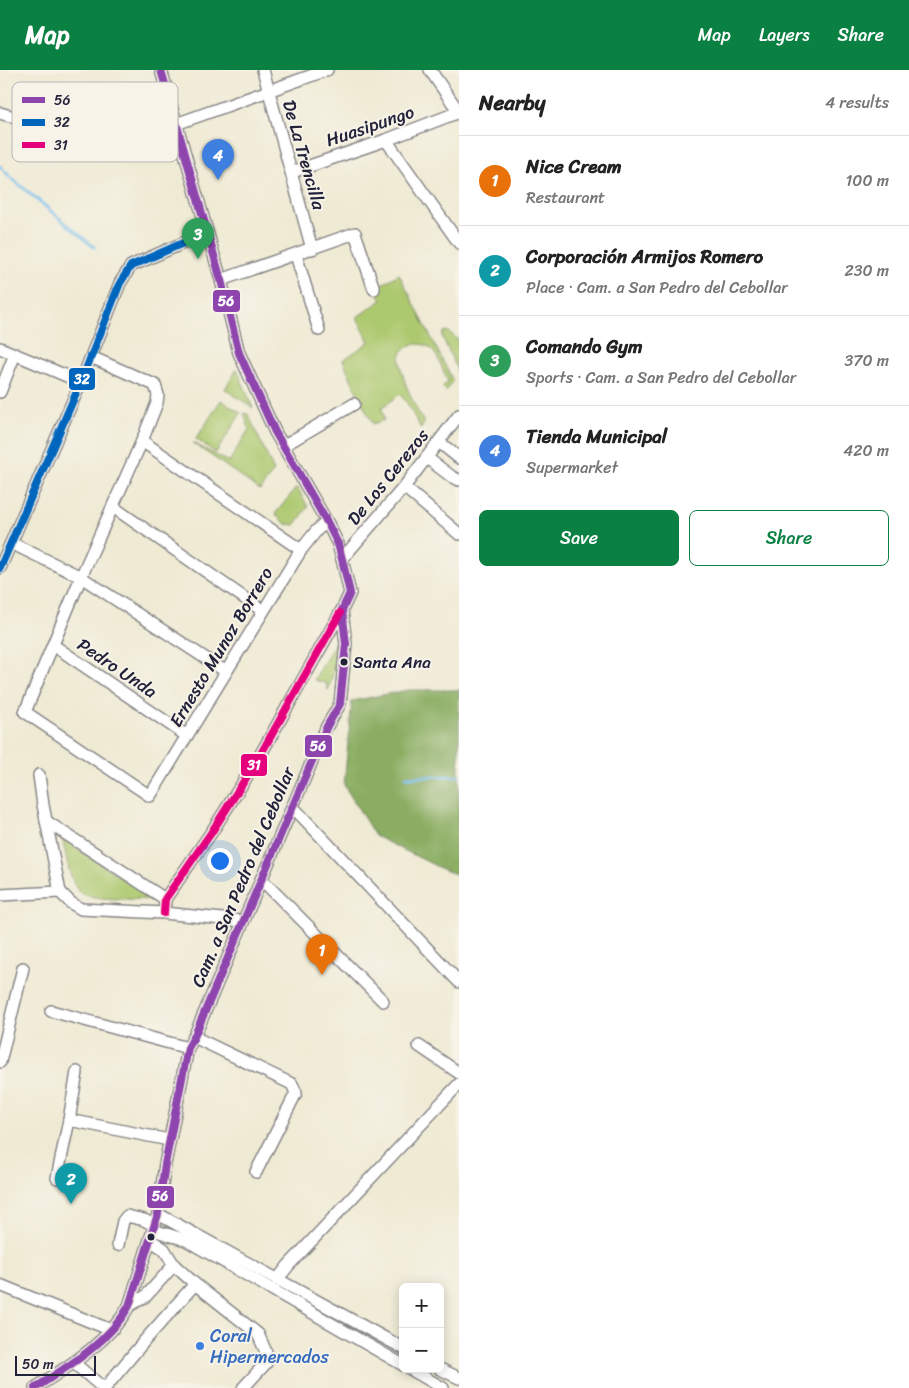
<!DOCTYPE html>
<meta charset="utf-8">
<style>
:root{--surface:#fff;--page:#f2f2f2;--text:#222;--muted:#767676;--line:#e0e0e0;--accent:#0b8043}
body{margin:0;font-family:Sriracha,sans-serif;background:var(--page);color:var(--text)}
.controls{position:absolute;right:15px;bottom:15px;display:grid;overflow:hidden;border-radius:8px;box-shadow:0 2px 12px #0003}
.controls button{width:45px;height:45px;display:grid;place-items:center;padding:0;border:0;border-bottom:1px solid var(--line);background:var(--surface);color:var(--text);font:25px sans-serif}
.scale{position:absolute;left:15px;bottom:12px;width:81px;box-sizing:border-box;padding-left:5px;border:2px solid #22223b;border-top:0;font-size:14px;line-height:18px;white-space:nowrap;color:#22223b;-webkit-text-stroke:4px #f7f3e8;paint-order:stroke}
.you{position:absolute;left:219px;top:790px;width:18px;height:18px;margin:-12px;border:4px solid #fff;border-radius:50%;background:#1a73e8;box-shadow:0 0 0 8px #1a73e833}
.badge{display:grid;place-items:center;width:32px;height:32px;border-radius:50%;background:var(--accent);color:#fff;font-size:16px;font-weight:700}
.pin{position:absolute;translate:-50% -41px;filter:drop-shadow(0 1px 2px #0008)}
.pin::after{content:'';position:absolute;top:26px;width:18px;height:15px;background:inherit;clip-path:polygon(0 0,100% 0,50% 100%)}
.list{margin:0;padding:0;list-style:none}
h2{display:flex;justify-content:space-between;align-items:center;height:65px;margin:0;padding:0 20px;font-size:21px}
h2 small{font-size:16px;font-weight:400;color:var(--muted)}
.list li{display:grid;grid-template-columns:32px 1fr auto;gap:15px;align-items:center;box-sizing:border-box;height:90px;padding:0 20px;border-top:1px solid var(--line)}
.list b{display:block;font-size:19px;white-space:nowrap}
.list p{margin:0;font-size:16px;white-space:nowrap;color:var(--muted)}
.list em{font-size:16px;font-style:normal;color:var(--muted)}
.actions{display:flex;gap:10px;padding:15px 20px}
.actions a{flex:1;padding:11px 0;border:1px solid var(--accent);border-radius:8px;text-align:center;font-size:18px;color:var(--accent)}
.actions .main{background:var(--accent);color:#fff}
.map{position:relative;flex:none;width:459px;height:1318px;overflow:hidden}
header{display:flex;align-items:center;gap:30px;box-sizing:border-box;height:70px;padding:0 25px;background:var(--accent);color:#fff}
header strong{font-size:24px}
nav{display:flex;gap:28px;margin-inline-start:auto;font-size:18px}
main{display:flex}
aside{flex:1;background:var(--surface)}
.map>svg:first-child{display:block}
</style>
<header>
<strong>Map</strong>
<nav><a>Map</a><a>Layers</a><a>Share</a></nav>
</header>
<main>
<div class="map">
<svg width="459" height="1318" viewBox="0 0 459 1318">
<rect width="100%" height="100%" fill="#f7f3e8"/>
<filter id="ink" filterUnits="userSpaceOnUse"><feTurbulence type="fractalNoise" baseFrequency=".02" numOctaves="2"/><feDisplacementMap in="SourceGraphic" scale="10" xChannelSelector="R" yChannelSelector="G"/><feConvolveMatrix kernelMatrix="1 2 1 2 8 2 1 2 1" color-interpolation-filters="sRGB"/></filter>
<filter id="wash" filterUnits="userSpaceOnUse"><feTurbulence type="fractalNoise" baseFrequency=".0096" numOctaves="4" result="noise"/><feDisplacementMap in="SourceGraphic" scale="20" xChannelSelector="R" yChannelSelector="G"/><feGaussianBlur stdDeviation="1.12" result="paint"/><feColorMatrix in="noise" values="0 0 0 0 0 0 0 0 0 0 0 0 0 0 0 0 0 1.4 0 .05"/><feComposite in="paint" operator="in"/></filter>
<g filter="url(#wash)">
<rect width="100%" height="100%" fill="#efead3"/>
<g fill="#adc96f" stroke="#687655">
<path d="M 399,204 L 453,311 L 446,321 L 442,317 L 448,312 C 444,303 439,288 433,281 C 423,268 398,274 400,292 C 403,313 414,334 424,353 L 421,359 L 407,333 L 400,324 L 382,338 L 384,350 L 373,354 L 359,327 L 343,290 L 369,272 L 357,247 L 382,230 L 374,219 Z"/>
<path d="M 445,261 L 449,262 L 459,271 L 458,302 L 442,266 Z"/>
<path d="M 237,299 L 253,338 L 225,319 Z"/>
<path d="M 221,330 L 241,343 L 216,383 L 196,369 Z"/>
<path d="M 244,343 L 248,344 L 274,401 L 260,420 L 193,373 L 229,392 L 249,359 Z"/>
<path d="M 297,417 L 308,437 L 295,455 L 286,454 L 275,444 Z"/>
<path d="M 339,566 L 333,604 L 328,620 L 326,613 L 314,610 Z"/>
<path d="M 62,769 L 154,829 C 139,829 86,831 78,821 C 69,809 66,783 62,769 Z"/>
</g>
<path fill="#8aad62" stroke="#56684e" d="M 408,620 L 459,620 L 459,805 L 444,800 L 375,766 L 344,715 L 352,631 Z"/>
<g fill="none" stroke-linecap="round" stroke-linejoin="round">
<g stroke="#72bceb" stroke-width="3">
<path d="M 0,96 L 10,107 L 94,177"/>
<path d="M 406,707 L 459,706"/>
</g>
</g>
</g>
<g filter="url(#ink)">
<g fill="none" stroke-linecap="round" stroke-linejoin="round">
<defs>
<g id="minor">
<path d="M 263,0 L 312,179"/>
<path d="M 430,0 L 459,42"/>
<path d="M 0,43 L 10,46 L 38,44 L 90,47 L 173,43"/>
<path d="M 176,54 L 327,0"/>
<path d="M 386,70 L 459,173"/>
<path d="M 292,102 L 386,70 L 459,42"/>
<path d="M 296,185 L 319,260"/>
<path d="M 221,210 L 355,163 L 374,219"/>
<path d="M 0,278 L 81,312"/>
<path d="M 91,287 L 155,315 L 158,325 L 157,333 L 142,371 L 81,507 L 25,642 L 150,726 L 301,480 L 317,460 L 327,452"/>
<path d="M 0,322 L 15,284"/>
<path d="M 142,371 L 301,480"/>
<path d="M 439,372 L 459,388"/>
<path d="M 283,376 L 354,334"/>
<path d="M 427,388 L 452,407 L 459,410"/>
<path d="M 404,417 L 459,464"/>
<path d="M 113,437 L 263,541"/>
<path d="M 11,473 L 81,507 L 225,601"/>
<path d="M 342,489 L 404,417 L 459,345"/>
<path d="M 0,498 L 81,312 L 120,213 L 131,196 L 206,163"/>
<path d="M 53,575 L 187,666"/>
<path d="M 39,705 L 43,735 L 60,822"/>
<path d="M 292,736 L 459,912"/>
<path d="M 46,751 L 165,829"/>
<path d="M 261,809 L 383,931"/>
<path d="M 0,825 L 60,822 L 71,833 L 81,839 L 164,843 L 242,851"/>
<path d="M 164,843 L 165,829 L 211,763 L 258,689 L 342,540"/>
<path d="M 51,941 L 188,978"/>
<path d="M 194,967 L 292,1014 L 296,1023 L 256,1102"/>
<path d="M 419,976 L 459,1003"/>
<path d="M 0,992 L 23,898"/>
<path d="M 69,1050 L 77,1002"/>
<path d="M 57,1108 L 69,1050 L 169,1070"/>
<path d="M 158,1144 L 403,1278"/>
<path d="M 153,1160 L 186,1170 L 403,1295"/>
<path d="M 150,1170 L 164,1179 L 174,1195 L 195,1214 L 258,1264 L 266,1282 L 266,1293 L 243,1318"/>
<path d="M 118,1175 L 123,1151 L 127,1146 L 144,1150 L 154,1155"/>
<path d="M 277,1210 L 288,1196 L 459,1014"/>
<path d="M 0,1215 L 111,1260"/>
<path d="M 129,1236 L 146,1226 L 174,1195"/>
<path d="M 74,1293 L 103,1318"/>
<path d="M 410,1299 L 443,1318"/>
<path d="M 440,1299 L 459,1308"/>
<path d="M 35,1318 C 69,1296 109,1272 129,1236 L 158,1144 L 165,1094 L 188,978 L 194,967 L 327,656 L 340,634 L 346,574 L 342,540 L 350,523 L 342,489 L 338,474 L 327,452 L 275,362 L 239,283 L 221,210 L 161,0"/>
<path d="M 105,1318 L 146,1269 L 195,1214"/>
</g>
</defs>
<use href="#minor" stroke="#888687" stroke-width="14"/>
<use href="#minor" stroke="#fff" stroke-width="11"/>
<defs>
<path id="bus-1" d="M 35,1318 C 69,1296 109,1272 129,1236 L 158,1144 L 165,1094 L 188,978 L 194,967 L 327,656 L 340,634 L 346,574 L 342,540 L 350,523 L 342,489 L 338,474 L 327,452 L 275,362 L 239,283 L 221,210 L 161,0"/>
<path id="bus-2" d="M 0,498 L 81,312 L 120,213 L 131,196 L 206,163"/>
<path id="bus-3" d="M 164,843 L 165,829 L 211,763 L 258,689 L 340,543"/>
</defs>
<use href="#bus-1" stroke="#f7f3e8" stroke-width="11"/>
<use href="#bus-2" stroke="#f7f3e8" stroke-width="11"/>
<use href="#bus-3" stroke="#f7f3e8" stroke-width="11"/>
<use href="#bus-1" stroke="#8e44ad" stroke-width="8"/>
<use href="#bus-2" stroke="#0065bd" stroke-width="8"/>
<use href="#bus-3" stroke="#e5007d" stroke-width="8"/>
</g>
</g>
<g fill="#22223b" stroke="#f7f3e8" stroke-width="2">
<circle cx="344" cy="592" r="4.5"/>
<circle cx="151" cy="1167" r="4.5"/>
</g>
<circle fill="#3f7fe0" stroke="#f7f3e8" stroke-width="2" cx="200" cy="1276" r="5"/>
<g text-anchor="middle" stroke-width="4" stroke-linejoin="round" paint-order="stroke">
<g font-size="17" fill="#22223b" stroke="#f7f3e8" text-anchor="start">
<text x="353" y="598">Santa Ana</text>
</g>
<g font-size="18" fill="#22223b" stroke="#f7f3e8">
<text transform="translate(370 56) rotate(-19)" y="6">Huasipungo</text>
<text transform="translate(304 85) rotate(74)" y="6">De La Trencilla</text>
<text transform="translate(388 407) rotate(-51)" y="6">De Los Cerezos</text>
<text transform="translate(221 577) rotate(-59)" y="6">Ernesto Munoz Borrero</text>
<text transform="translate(117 598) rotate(34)" y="6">Pedro Unda</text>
<text transform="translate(243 807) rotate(-67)" y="6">Cam. a San Pedro del Cebollar</text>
</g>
<g font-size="18" fill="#366cbe" stroke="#f7f3e8" text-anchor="start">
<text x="210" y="1272">Coral<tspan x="210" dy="21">Hipermercados</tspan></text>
</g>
</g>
<rect x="12" y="12" width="166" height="80" rx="8" fill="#f7f3e8" stroke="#b7b4b4" stroke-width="1"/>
<rect x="22" y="27" width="23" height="6" fill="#8e44ad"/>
<rect x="22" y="49" width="23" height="7" fill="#0065bd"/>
<rect x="22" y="72" width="23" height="6" fill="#e5007d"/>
<g font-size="14" fill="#22223b">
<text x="54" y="35">56</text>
<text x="54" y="57">32</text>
<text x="54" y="80">31</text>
</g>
<g stroke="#f7f3e8" stroke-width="2">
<rect x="212" y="219" width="29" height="24" rx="5" fill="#8e44ad"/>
<rect x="68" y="297" width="28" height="24" rx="5" fill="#0065bd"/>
<rect x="304" y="664" width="29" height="24" rx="5" fill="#8e44ad"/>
<rect x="240" y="683" width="28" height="24" rx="5" fill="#e5007d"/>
<rect x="146" y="1115" width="29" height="24" rx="5" fill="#8e44ad"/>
</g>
<g font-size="14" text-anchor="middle" font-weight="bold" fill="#fff">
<text x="226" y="236">56</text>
<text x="82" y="314">32</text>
<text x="318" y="681">56</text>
<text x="254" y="700">31</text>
<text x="160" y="1131">56</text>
</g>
</svg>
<div class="controls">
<button>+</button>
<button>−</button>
</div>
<div class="scale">50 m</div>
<div class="you"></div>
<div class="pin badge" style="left:322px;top:905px;background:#e8710a">1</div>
<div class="pin badge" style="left:71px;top:1134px;background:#0f9aa8">2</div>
<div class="pin badge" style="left:198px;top:189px;background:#2e9e5b">3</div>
<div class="pin badge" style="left:218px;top:110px;background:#3f7fe0">4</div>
</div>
<aside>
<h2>Nearby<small>4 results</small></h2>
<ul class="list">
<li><span class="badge" style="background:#e8710a">1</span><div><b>Nice Cream</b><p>Restaurant</p></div><em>100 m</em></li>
<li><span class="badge" style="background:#0f9aa8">2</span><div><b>Corporación Armijos Romero</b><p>Place · Cam. a San Pedro del Cebollar</p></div><em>230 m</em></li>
<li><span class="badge" style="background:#2e9e5b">3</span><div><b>Comando Gym</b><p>Sports · Cam. a San Pedro del Cebollar</p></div><em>370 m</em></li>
<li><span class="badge" style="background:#3f7fe0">4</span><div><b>Tienda Municipal</b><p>Supermarket</p></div><em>420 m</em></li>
</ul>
<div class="actions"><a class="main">Save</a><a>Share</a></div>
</aside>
</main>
